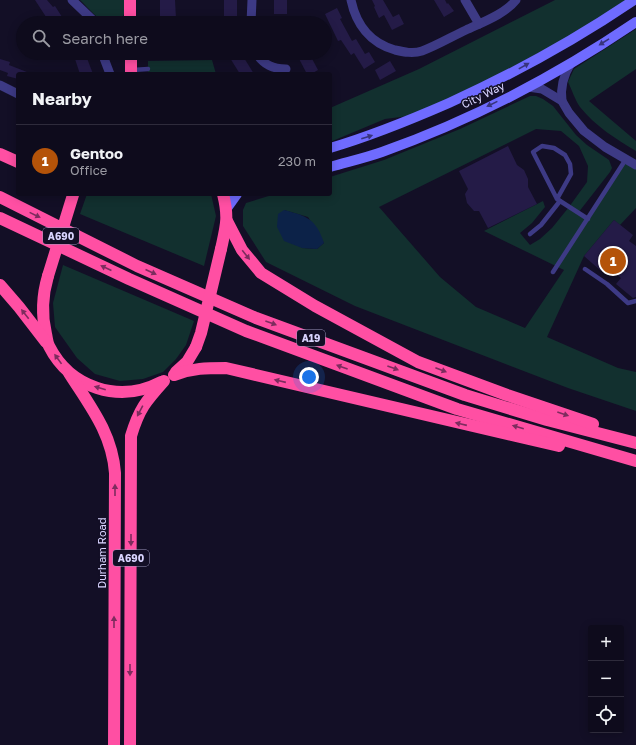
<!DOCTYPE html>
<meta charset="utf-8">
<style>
:root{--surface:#0e0b1c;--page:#1c1929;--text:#f1f3f6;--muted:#9b9ba3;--line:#2e2b3b;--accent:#b45309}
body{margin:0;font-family:"Golos Text",sans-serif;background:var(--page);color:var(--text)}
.controls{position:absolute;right:12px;bottom:12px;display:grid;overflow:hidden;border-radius:4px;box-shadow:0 2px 10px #0003}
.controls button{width:36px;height:36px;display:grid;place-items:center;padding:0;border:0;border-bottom:1px solid var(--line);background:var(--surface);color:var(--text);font:20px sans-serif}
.you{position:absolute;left:309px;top:377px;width:14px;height:14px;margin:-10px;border:3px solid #fff;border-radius:50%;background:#1a73e8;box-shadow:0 0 0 6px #1a73e833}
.badge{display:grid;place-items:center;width:26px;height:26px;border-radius:50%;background:var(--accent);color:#fff;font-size:13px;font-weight:700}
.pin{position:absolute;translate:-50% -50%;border:2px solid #fff;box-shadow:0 1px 4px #0006}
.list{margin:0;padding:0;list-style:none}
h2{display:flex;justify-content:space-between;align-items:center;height:52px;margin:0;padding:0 16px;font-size:17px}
h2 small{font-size:13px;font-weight:400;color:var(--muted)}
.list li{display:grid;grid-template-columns:26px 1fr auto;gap:12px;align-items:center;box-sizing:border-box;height:72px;padding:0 16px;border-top:1px solid var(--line)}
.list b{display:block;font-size:15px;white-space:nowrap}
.list p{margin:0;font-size:13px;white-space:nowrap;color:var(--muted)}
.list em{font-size:13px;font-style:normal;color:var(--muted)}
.icon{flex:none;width:22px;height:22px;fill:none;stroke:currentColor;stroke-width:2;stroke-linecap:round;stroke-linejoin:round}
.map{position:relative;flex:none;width:636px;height:745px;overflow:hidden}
.search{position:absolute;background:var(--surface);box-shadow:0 2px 10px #0003;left:16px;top:16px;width:316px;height:44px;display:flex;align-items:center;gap:10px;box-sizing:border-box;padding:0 14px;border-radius:22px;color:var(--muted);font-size:15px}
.panel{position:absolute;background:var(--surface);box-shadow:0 2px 10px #0003;left:16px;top:72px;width:316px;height:124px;border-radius:4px}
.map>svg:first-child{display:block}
</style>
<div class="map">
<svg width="636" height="745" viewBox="0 0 636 745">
<rect width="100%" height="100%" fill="#130f26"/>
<g fill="#12302f" fill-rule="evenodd">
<path d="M 80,0 L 125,0 C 125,8 126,19 116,22 C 102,27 90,9 80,0 Z"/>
<path d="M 555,0 L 634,0 L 619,10 L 424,114 L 385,119 L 330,142 L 330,108 L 419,69 Z"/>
<path d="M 636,29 L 636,69 L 589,101 L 636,141 L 636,151 C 616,139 595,126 580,107 C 575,100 572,90 568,82 L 574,69 Z"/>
<path d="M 212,60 L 216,74 L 148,74 L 148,61 Z"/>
<path d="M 530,96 L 536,96 L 543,99 L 553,106 L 576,135 L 587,145 L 609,160 L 612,168 L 610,172 L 578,213 L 587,219 L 626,159 L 636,165 L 636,208 L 620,225 L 614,220 L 584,256 L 547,337 L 618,368 L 636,372 L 636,411 L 568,388 L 355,306 L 266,262 L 243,226 L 243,210 L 246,203 L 275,194 L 330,194 L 330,177 L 384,160 L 460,129 ZM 536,129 L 561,131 L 579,146 L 588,166 L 587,182 L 569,207 L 552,228 L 540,239 L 530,245 L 520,233 L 532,223 L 545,207 L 543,201 L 484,231 L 564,270 L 525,328 L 476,307 L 440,277 L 379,207 ZM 284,210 L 308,217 L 324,243 L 317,249 L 302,248 Z"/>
<path d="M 87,194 L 211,194 L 216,216 L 204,266 L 80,214 Z"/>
<path d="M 63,265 L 194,321 L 186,345 L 176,359 L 163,372 L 143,379 L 120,381 L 95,374 L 77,358 L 55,327 L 53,303 Z"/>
</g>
<path fill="#0c2248" d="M 284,210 C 307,216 316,219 324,243 L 317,249 L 302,248 L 284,241 L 277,227 L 278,214 Z"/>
<g fill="#241b47">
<path d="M 35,0 L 47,0 L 53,7 L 55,6 L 64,20 L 60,23 L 50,23 Z"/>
<path d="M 160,0 L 175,0 L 176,19 L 160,20 Z"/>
<rect x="224" y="0" width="13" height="23"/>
<rect x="274" y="0" width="13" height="14"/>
<path d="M 372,0 L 383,0 L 393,17 L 399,14 L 404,24 L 392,30 L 384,15 L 379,18 L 374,7 L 375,6 Z"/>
<path d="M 434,0 L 445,0 L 447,4 L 448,3 L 454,11 L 444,17 Z"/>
<path d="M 337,8 L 342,18 L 340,19 L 352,41 L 356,39 L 365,54 L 369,52 L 375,62 L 364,69 L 354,53 L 351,55 L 341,40 L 338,41 L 325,14 Z"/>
<path d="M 73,53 L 85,53 L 93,74 L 80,74 Z"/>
<path d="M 240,53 L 241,53 L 254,74 L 240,74 L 230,58 Z"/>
<path d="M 296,53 L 309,53 L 318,70 L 311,74 L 307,74 Z"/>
<path d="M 0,59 L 10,62 L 9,65 L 32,74 L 18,74 L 18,79 L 7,76 L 8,73 L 0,70 Z"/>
<path d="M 390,61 L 396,71 L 380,80 L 375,70 Z"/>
<path d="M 508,146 L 517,165 L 524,170 L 528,179 L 528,187 L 537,204 L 488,228 L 479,211 L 474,211 L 467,203 L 465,194 L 468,189 L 459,171 Z"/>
<path d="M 614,220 L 633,235 L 629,241 L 636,246 L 636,297 L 633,298 L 616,284 L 621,278 L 606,266 L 601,271 L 584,256 Z"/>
</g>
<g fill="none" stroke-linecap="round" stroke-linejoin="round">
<g stroke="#3d3a85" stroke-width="4.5">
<path d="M 133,70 L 148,69"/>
<path d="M 557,199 L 571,174 L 570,164 L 565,155 L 554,148 L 542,146 L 533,152 L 557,199 L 588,219"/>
<path d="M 530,234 L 541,225 L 560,201"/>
<path d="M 585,269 L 607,284 L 628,303 L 636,301"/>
<path d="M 553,272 L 626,159"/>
</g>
<g stroke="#3d3a85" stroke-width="9">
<path d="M 72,0 L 96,23"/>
<path d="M 351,0 C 356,24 370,43 395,50 C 404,52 413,54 422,51 C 436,46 453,36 466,30 C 483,22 505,14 516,0"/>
<path d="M 465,0 L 479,24"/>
<path d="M 251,23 L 252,0"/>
<path d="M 102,53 L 110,74"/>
<path d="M 256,53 C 264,65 273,69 286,69"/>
<path d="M 0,85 L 18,94"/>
<path d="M 528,87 L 542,89 L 562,101 L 569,113 L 584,131 L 605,147 L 636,165"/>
<path d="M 562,101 C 560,87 563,76 571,63"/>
</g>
<g stroke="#6f6bff" stroke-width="10">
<path d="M 330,148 C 371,136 410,120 449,103 C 513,74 575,40 634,0"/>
<path d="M 330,167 C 347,162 365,158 382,152 C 472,120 558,75 636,22"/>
<path d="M 227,208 L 237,194"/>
</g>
<g stroke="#ff4fa3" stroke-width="12">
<path d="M 130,23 L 130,0"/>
<path d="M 131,53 L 131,74"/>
<path d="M 0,154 L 18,162"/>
<path d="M 0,197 L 137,266 L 256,318 L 465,395 L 547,420 L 636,443"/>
<path d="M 0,218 L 129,279 L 246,331 L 457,409 L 636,461"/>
<path d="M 227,221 L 242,250 L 261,273 L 315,306 L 418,362 L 507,395 L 593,424"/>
<path d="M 221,249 C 226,226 229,218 223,194"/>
<path d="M 48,276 C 42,296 41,313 46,334 C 47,338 47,342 49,346 C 70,388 119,404 161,382"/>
<path d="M 0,285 L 19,307 L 46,342"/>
<path d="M 176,372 L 187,362 L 196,347"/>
<path d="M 69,373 C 90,406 112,433 115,473 L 114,745"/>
<path d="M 174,375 C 193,368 206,368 226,368 L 559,446"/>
<path d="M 130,745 L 131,436 C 139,409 146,401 164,381"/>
</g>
<g stroke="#ff4fa3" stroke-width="12">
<path d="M 48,276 L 73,195"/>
<path d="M 196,347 L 201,333 L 221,249"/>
</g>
</g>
<defs><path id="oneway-solid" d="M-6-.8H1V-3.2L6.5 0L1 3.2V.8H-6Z"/></defs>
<g fill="#38347d">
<use href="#oneway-solid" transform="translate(604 42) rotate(148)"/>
<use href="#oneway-solid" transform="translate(524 66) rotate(-29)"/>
<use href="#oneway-solid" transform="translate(492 104) rotate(154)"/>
<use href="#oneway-solid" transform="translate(367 137) rotate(-18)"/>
</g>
<g fill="#7d2c5e">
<use href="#oneway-solid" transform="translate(35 215) rotate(26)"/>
<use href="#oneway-solid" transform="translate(246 255) rotate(51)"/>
<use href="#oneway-solid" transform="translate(106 268) rotate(-155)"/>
<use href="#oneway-solid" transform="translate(151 272) rotate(24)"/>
<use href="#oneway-solid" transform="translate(25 314) rotate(-128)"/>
<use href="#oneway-solid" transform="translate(271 323) rotate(20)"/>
<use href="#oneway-solid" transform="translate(58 359) rotate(-126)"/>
<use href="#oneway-solid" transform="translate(342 367) rotate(-160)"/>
<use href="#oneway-solid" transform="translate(393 368) rotate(20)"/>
<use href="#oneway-solid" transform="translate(441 370) rotate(21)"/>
<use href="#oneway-solid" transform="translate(280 381) rotate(-167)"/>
<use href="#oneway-solid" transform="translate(100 388) rotate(-164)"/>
<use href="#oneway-solid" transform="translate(140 411) rotate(118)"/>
<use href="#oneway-solid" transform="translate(563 414) rotate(19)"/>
<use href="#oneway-solid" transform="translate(461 424) rotate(-167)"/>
<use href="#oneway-solid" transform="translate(518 427) rotate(-164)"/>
<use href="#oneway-solid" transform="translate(115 490) rotate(-90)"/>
<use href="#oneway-solid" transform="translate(131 540) rotate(90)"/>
<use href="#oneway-solid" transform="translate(114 622) rotate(-90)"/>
<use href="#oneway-solid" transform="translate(130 670) rotate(90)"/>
</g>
<g text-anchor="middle" stroke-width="3" stroke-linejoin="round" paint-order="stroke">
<g fill="#130f26" stroke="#9e99be" stroke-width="1">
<rect x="43" y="228" width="36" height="16" rx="3"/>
<rect x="297" y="330" width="28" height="16" rx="3"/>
<rect x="113" y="550" width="36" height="16" rx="3"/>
</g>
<g font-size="10" font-weight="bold" fill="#d9d4ff">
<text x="61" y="240">A690</text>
<text x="311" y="342">A19</text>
<text x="131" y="562">A690</text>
</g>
<g font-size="11" fill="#d9d4ff" stroke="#130f26">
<text transform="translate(483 95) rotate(-26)" y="4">City Way</text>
<text transform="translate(102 553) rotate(-90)" y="4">Durham Road</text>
</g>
</g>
</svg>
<div class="controls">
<button>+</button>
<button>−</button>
<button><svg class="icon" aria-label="locate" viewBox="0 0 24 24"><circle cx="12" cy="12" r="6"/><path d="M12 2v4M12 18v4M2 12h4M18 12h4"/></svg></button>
</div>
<div class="you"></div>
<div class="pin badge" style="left:613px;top:261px">1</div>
<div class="search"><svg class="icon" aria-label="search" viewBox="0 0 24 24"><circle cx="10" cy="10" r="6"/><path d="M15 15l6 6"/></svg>Search here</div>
<section class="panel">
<h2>Nearby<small></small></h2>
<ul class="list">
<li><span class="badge">1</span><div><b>Gentoo</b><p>Office</p></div><em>230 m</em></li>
</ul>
</section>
</div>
